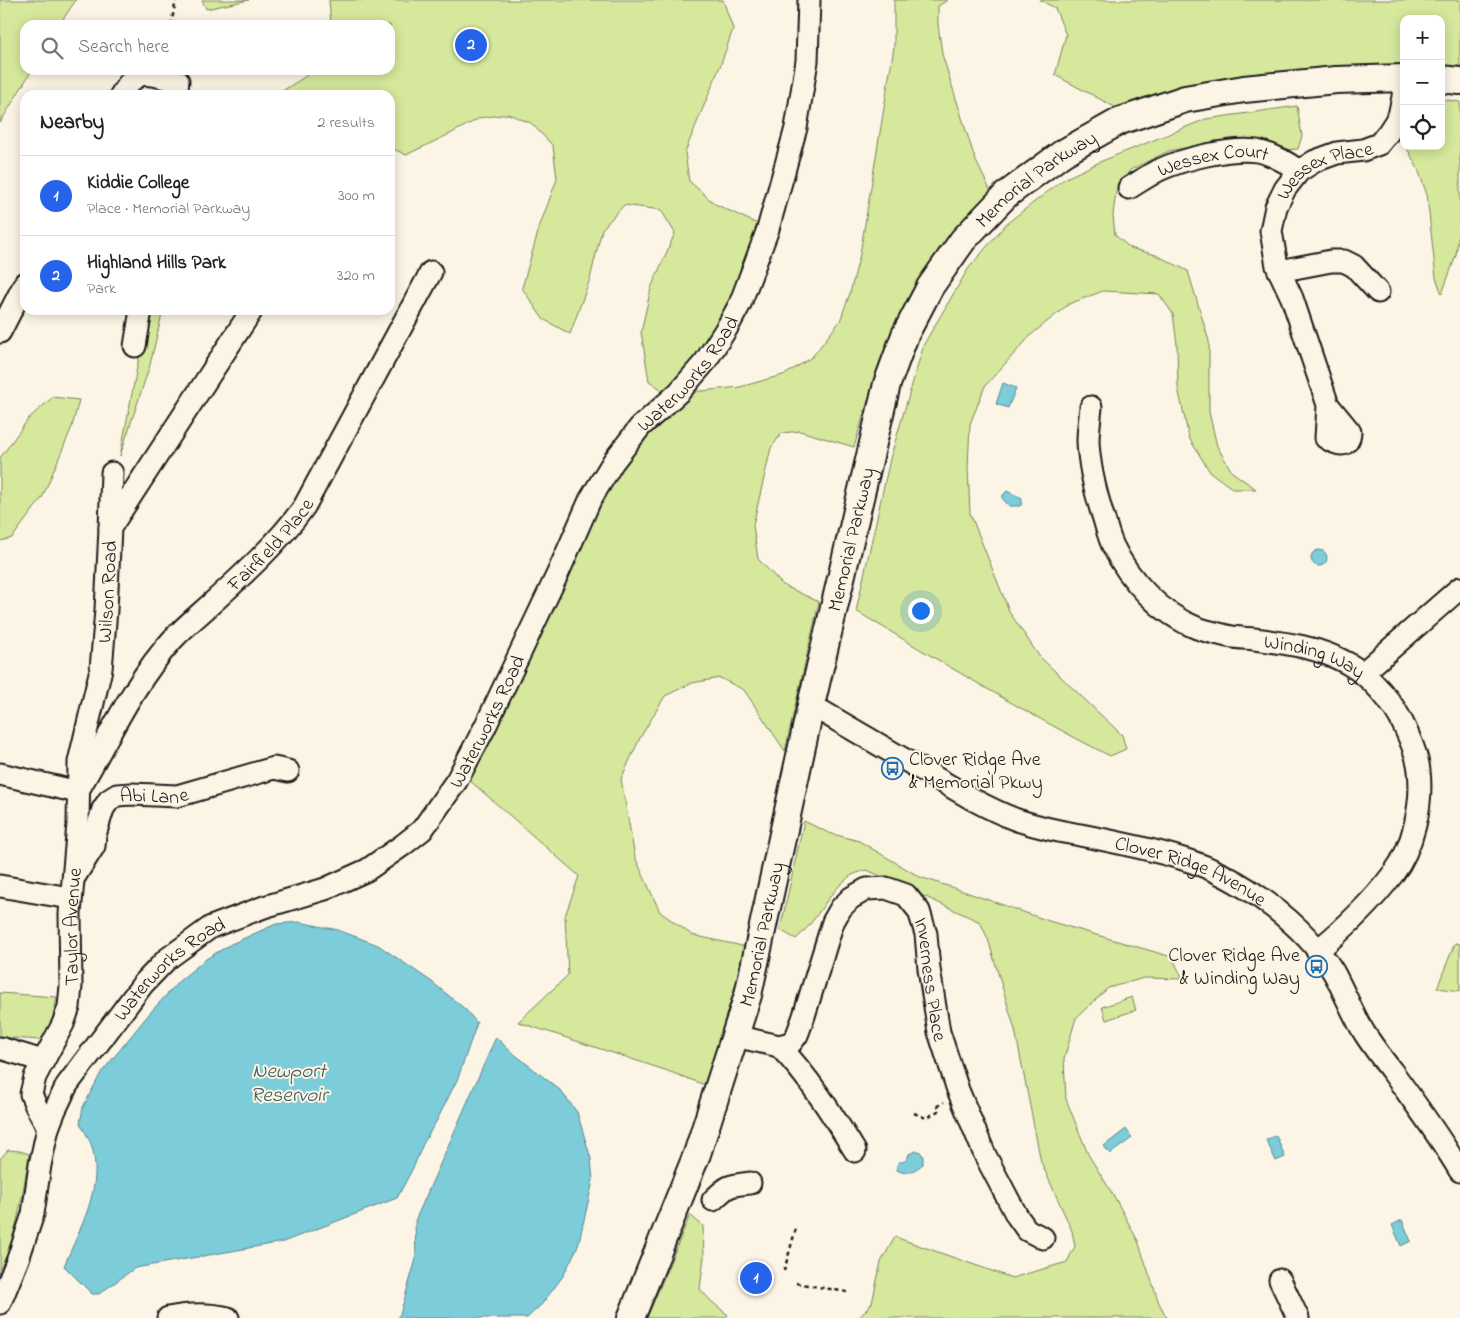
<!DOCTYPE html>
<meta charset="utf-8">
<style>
:root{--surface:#fff;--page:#f6f6f6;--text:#222;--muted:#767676;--line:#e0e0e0;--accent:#2563eb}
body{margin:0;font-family:"Indie Flower",sans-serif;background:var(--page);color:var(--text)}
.controls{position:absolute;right:15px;top:15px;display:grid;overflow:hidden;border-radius:10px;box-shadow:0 2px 12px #0003}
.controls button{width:45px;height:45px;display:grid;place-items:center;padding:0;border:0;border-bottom:1px solid var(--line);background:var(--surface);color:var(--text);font:25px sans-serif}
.you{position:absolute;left:920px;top:610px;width:18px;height:18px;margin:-12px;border:4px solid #fff;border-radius:50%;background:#1a73e8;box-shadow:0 0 0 8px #1a73e833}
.badge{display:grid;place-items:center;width:32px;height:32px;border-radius:50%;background:var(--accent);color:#fff;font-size:16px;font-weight:700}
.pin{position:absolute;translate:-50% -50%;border:2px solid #fff;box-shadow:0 1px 5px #0006}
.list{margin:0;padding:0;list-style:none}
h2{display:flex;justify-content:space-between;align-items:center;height:65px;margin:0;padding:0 20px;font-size:21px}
h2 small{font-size:16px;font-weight:400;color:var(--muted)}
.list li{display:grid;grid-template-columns:32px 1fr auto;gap:15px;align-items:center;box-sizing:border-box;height:80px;padding:0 20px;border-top:1px solid var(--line)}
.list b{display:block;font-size:19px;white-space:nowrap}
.list p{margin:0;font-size:16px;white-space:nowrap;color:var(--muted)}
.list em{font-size:16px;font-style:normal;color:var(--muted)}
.icon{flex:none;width:28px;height:28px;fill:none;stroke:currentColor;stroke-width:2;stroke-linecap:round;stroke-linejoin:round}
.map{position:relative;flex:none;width:1460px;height:1318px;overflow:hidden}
.search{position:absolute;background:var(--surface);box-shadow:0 2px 12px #0003;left:20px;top:20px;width:375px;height:55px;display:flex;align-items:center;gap:12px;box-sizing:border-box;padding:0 18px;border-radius:15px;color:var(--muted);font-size:19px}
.panel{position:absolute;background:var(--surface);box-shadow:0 2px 12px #0003;left:20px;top:90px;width:375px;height:225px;border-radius:15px}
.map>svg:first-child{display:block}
</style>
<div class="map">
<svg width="1460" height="1318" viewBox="0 0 1460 1318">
<rect width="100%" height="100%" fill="#fcf5e5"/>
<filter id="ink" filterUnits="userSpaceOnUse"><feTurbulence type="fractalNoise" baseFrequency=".02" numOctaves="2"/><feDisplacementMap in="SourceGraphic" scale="10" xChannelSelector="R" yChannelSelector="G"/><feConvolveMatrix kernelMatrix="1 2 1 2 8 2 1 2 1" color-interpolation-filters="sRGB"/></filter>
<g filter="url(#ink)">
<g fill="#d5e89c" stroke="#78825c">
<path d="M 0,0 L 76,0 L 59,25 L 25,25 L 25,70 L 32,70 L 0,123 Z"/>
<path d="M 202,0 L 249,0 L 206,9 Z"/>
<path d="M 329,0 L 723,0 L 733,29 L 721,64 L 685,152 L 689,181 L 715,204 L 762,226 L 729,308 L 693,365 L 668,394 L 649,381 L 641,332 L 651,288 L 675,233 L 661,210 L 624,205 L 602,229 L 590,279 L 570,334 L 543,319 L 522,288 L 540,225 L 557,179 L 553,146 L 531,123 L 508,114 L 480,118 L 450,134 L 406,155 L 390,147 L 390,95 L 276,95 L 306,76 L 311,70 L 390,70 L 390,25 L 331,25 Z"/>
<path d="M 894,0 L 948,0 L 938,6 L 938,24 L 942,54 L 975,159 L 992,194 L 908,304 L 880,361 L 854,447 L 800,431 L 782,433 L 771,448 L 753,525 L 758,559 L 783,585 L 819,602 L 785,751 L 744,690 L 720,678 L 692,683 L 665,696 L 640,738 L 621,779 L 635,857 L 660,912 L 692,935 L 747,947 L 705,1085 L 665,1070 L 518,1022 L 568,975 L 565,916 L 579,876 L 468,779 L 618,465 L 655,422 L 691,392 L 740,387 L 786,374 L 812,357 L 840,321 L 850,293 L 860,254 L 894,47 Z"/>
<path d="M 1040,0 L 1460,0 L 1460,71 L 1441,68 L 1441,19 L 1404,19 L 1404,69 L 1122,111 L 1055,75 L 1066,35 L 1055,8 Z"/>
<path d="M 1441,99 L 1460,102 L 1460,225 L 1456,255 L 1442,294 L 1436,278 L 1427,195 L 1418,169 L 1406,146 L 1441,146 Z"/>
<path d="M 1297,106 L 1302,136 L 1298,149 L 1285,150 L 1255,144 L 1212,142 L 1169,151 L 1130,170 L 1116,192 L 1113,215 L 1115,235 L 1130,248 L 1156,255 L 1188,271 L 1209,341 L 1209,412 L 1217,446 L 1232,472 L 1256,489 L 1233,489 L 1210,472 L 1189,438 L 1178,388 L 1177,345 L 1173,314 L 1159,294 L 1103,291 L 1069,304 L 1032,334 L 985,386 L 970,424 L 968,467 L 970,513 L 1010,613 L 1039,656 L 1122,735 L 1126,749 L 1110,756 C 1023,712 940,661 856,611 L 890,459 L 924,344 L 968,269 L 1006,224 L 1064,179 L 1102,161 L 1206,119 Z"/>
<path d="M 148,310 L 163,310 L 150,365 L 120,456 Z"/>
<path d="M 53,397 L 79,400 L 72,427 L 42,498 L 12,538 L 0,541 L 0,458 L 29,418 Z"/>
<path d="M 804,821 L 829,833 L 859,841 L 920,877 L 957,889 L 1049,921 L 1172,957 L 1183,979 L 1144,978 L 1108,988 L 1076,1018 L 1064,1059 L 1066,1099 L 1088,1154 L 1115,1198 L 1138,1241 L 1159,1303 L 1167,1318 L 859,1318 L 872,1303 L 881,1262 L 895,1237 L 1012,1278 L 1067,1262 L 1075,1246 L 1072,1231 L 1041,1162 L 1015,1030 L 988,939 L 980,922 L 867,870 C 861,872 854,873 849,877 C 827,894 817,921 796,939 L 780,930 Z"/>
<path d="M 1455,943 L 1460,944 L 1460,991 L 1437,988 Z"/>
<path d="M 0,993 L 57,997 C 54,1013 52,1029 39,1040 L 0,1037 Z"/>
<path d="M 1132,997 L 1136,1010 L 1106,1020 L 1102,1007 Z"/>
<path d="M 8,1150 L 20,1151 L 29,1154 C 23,1195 16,1236 0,1274 L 0,1159 Z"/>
<path d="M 690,1215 L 703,1226 L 704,1257 L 700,1289 L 712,1302 L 728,1315 L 724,1318 L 647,1318 Z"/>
</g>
<g fill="#7dccd9" stroke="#56868d">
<path d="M 1003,383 L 1016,388 L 1008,408 L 996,404 Z"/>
<path d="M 1007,491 L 1022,498 L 1022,504 L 1020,506 L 1009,506 L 1002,498 L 1003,495 Z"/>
<circle cx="1319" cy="558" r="8"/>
<path d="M 299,922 L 338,930 L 378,945 L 432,982 L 465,1009 L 477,1023 L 458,1078 L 437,1120 L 423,1144 L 414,1166 L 397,1198 L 283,1242 L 135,1268 L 99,1294 L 92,1294 L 64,1266 C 80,1228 105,1186 91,1144 C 88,1136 83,1129 80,1123 L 83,1107 L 101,1073 L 149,1014 L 180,980 L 206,959 L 231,944 L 276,924 Z"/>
<path d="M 496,1037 L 508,1049 L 560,1090 L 577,1112 L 591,1159 L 593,1181 L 578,1246 L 563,1276 L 542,1304 L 527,1318 L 397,1318 L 400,1314 L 416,1259 L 415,1221 Z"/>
<path d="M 1126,1129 L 1132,1138 L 1110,1154 L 1104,1146 Z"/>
<path d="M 1276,1135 L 1285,1157 L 1276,1161 L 1266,1140 Z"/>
<path d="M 916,1151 L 919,1151 L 923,1155 L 923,1164 C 916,1170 906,1176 897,1170 L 897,1165 L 899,1162 C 906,1162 907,1160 909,1154 Z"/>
<path d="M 1402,1220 L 1411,1241 L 1401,1246 L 1392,1225 Z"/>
</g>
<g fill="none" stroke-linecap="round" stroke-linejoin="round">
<defs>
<g id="minor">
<path d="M 121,95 C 138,65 149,75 178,81 L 176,95"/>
<path id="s1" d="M 1129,188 C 1139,182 1149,175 1159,170 C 1183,159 1231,147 1257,151 C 1273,154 1286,162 1299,171"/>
<path d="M 1279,271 L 1331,261 L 1344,261 L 1354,266 L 1378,292"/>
<path d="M 0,332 L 25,283"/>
<path d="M 135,346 L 141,310"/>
<path id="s2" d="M 1328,405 L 1326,438 C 1337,445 1349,449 1350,432 L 1328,405 L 1292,298 L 1277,266 L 1271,231 L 1276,207 L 1285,189 L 1299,171 L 1315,161 L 1337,153 L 1363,150 L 1379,144 L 1388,133 L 1399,116 L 1403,97 L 1404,81"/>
<path id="s3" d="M 1091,407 C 1090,418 1088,430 1088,441 C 1089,466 1095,490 1102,513 C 1106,524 1108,536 1113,546 C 1129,580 1161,614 1197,628 C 1205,631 1215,633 1223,635 C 1233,638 1244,638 1254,639 C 1286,643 1318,647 1347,663 C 1371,676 1394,703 1405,728 C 1411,741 1418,757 1419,771 C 1423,804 1413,848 1393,874 C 1371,903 1345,928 1317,951"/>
<path d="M 110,528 L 112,473"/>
<path d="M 1363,673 L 1460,588"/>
<path id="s4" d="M 811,705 L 972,799 C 987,807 1001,814 1017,820 C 1036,826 1056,831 1075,834 C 1111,841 1148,848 1183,859 C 1238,875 1304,923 1334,973 C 1345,993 1353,1015 1365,1034 C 1374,1048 1384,1061 1394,1074 C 1417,1106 1440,1137 1460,1171"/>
<path d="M 0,774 L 78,792"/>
<path id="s5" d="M 80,787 C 109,737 134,682 173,639 C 185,626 199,615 212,603 C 245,573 278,543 304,507 L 431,272"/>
<path id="s6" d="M 75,876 L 94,846 L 95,835 L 103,809 L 109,800 L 117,795 L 132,794 L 177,796 L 274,768 L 288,771"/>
<path d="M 0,886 L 70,898"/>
<path id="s7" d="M 735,1036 L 779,1046 L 791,1043 L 797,1035 L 803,1019 L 833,922 L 841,908 L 851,898 L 867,889 L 886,888 L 906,895 L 919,911 L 926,934 L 929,969 L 939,1032 L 958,1090 L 985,1155 L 1017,1216 L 1027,1230 L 1043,1238"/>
<path d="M 779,1046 C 809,1077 832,1114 855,1151"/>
<path d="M 0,1048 L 43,1061"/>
<path id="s8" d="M 48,1128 L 36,1106 L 31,1094 L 35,1077 L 63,1024 L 69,1007 L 71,986 L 70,914 L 78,824 L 79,762 L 101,669 L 106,610 L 110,528 L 252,310"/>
<path d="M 713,1200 C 728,1185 730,1185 750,1183"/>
<path d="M 1280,1280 L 1298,1318"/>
<path id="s9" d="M 0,1303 L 18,1259 L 33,1214 L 40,1165 L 48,1128 L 55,1110 L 67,1085 L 143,984 L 167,959 L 211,927 L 264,907 L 325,889 L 367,870 L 403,845 L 422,830 L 457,780 L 485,727 L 558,573 L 590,500 L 613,462 L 640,427 L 679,392 L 705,362 L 728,326 L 740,304 L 768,229 L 796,128 L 807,61 L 809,0"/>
<path d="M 168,1318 C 189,1314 207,1313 228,1318"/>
</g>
<g id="major">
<path d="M 1441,79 L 1460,81"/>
<path id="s10" d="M 631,1318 L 697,1154 L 748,995 L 811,705 L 887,384 L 905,335 L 930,287 L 963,240 L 1006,195 L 1063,153 L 1120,121 L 1185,99 L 1244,89 L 1336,80 L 1404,78"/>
</g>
</defs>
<use href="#minor" stroke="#1c1c1c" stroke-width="25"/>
<use href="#major" stroke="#1c1c1c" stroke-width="30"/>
<g stroke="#1c1c1c" stroke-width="2.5" stroke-dasharray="4 4" stroke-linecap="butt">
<path d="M 171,25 L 176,0"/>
<path d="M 914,1113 L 926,1118 L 938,1111 L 936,1107 L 944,1102"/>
<path d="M 784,1271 L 796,1228"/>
<path d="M 796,1283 L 847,1292"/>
</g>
<use href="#minor" stroke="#fcf5e5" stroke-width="21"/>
<use href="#major" stroke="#fcf5e5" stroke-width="26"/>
</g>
</g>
<defs>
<symbol id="bus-ring" viewBox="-11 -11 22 22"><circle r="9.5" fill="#fcf5e5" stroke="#1f6fb2" stroke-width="1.5"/><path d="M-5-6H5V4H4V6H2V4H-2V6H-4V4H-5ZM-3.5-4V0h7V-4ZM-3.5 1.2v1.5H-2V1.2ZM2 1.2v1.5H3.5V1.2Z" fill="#1f6fb2"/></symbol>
</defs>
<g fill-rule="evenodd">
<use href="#bus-ring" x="880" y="756" width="25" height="25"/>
<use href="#bus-ring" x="1304" y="954" width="25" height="25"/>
</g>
<g text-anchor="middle" stroke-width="4" stroke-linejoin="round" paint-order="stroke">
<g font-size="20" fill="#1c1c1c" stroke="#fcf5e5">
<text dy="7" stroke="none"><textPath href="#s1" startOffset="91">Wessex Court</textPath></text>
<text dy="7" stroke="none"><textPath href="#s2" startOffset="375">Wessex Place</textPath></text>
<text dy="7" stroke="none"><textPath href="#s10" startOffset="1230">Memorial Parkway</textPath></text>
<text dy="7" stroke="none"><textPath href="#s9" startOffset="1211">Waterworks Road</textPath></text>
<text dy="7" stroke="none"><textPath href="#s10" startOffset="811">Memorial Parkway</textPath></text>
<text dy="7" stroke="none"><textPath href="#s5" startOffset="311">Fairfield Place</textPath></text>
<text dy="7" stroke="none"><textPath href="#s8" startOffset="552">Wilson Road</textPath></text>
<text dy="7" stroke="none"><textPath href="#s3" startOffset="384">Winding Way</textPath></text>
<text dy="7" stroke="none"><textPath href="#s9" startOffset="806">Waterworks Road</textPath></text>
<text dy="7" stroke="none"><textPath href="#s6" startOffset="131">Abi Lane</textPath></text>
<text dy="7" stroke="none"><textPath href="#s4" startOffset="418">Clover Ridge Avenue</textPath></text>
<text dy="7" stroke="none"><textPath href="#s8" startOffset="214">Taylor Avenue</textPath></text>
<text dy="7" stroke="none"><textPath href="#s10" startOffset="406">Memorial Parkway</textPath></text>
<text dy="7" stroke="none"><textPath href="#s9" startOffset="386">Waterworks Road</textPath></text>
<text dy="7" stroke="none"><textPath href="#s7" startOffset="365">Inverness Place</textPath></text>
</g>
<g font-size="20" fill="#1c1c1c" stroke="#fcf5e5" text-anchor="start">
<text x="909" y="765">Clover Ridge Ave<tspan x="909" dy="23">&amp; Memorial Pkwy</tspan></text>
<text x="1300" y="961" text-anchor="end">Clover Ridge Ave<tspan x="1300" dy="23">&amp; Winding Way</tspan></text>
</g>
<g font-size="21" font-style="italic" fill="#3e5a5e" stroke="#fcf5e5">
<text x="289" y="1077">Newport<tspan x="289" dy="24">Reservoir</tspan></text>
</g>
</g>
</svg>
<div class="controls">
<button>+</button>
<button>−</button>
<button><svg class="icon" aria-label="locate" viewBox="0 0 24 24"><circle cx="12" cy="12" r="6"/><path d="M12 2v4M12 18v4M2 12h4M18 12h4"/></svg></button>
</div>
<div class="you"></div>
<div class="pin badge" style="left:756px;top:1278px">1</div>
<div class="pin badge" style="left:471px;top:45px">2</div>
<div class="search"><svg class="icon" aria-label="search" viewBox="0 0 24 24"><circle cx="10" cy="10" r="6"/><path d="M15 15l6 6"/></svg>Search here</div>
<section class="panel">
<h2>Nearby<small>2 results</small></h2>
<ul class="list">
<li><span class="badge">1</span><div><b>Kiddie College</b><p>Place · Memorial Parkway</p></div><em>300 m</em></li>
<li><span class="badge">2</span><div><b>Highland Hills Park</b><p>Park</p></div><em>320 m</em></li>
</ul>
</section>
</div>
